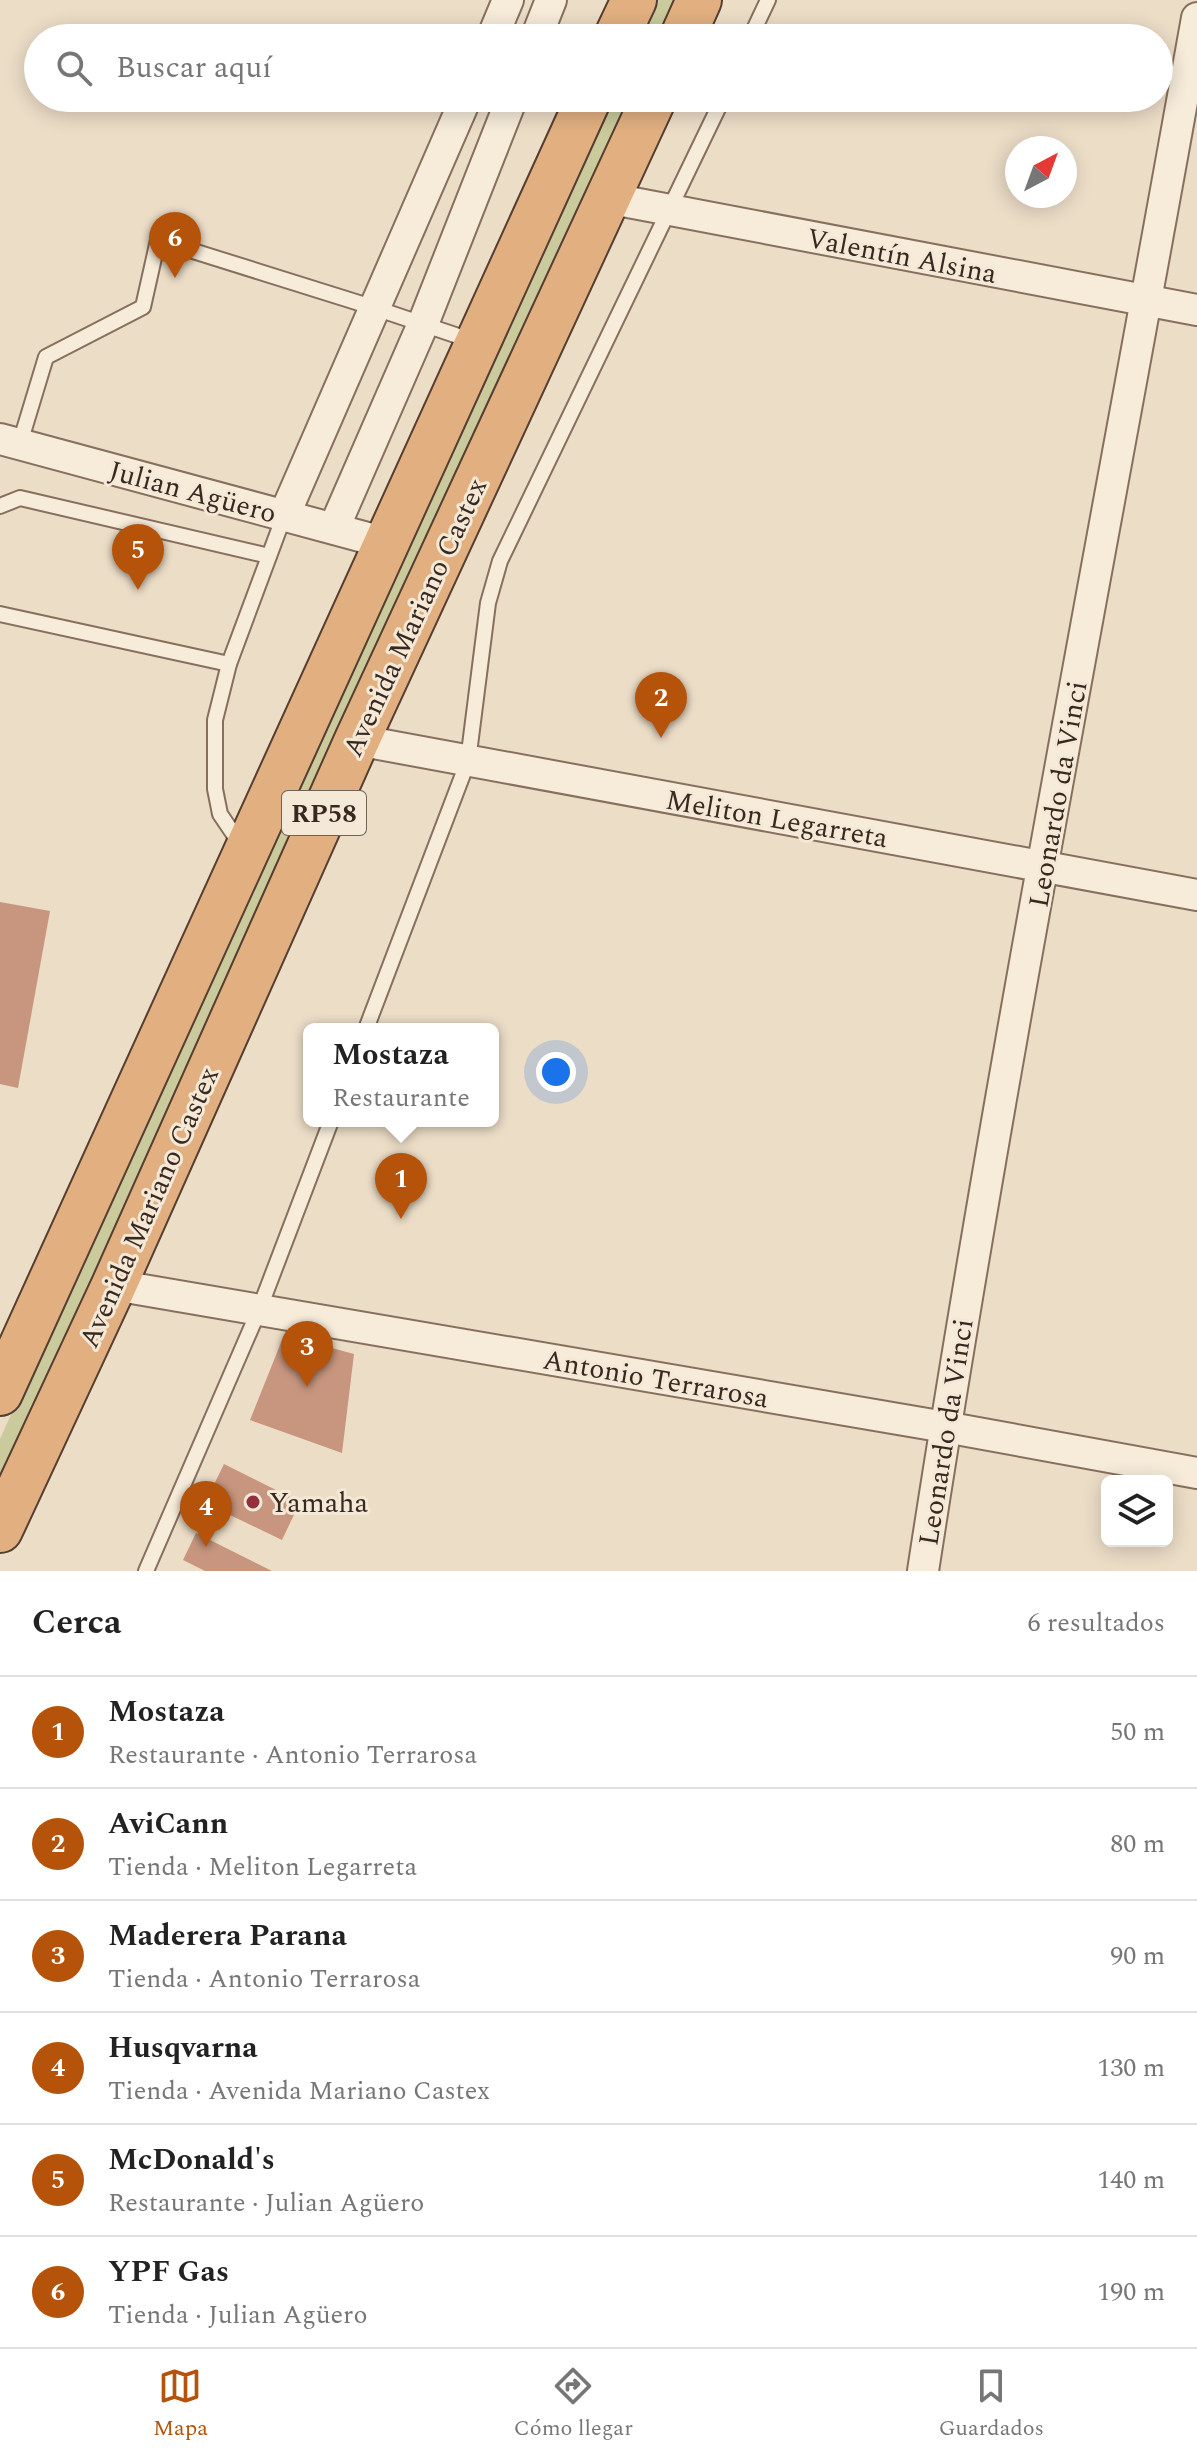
<!DOCTYPE html>
<html lang="es">
<meta charset="utf-8">
<style>
:root{--surface:#fff;--page:#f6f6f6;--text:#222;--muted:#767676;--line:#e0e0e0;--accent:#b45309}
body{margin:0;font-family:Spectral,serif;background:var(--page);color:var(--text)}
.controls{position:absolute;right:24px;bottom:24px;display:grid;overflow:hidden;border-radius:12px;box-shadow:0 4px 20px #0003}
.controls button{width:72px;height:72px;display:grid;place-items:center;padding:0;border:0;border-bottom:2px solid var(--line);background:var(--surface);color:var(--text);font:40px sans-serif}
.compass{position:absolute;left:1005px;top:136px;width:72px;height:72px;border-radius:50%;background:var(--surface);box-shadow:0 4px 20px #0003;rotate:41deg}
.you{position:absolute;left:556px;top:1072px;width:28px;height:28px;margin:-20px;border:6px solid #fff;border-radius:50%;background:#1a73e8;box-shadow:0 0 0 12px #1a73e833}
.badge{display:grid;place-items:center;width:52px;height:52px;border-radius:50%;background:var(--accent);color:#fff;font-size:26px;font-weight:700}
.pin{position:absolute;translate:-50% -66px;filter:drop-shadow(0 2px 4px #0008)}
.pin::after{content:'';position:absolute;top:42px;width:28px;height:24px;background:inherit;clip-path:polygon(0 0,100% 0,50% 100%)}
.popup{position:absolute;left:303px;top:1023px;width:196px;height:104px;box-sizing:border-box;display:grid;place-content:center;border-radius:12px;background:var(--surface);filter:drop-shadow(0 2px 6px #0005);font-size:26px;white-space:nowrap;color:var(--muted)}
.popup b{font-size:30px;color:var(--text)}
.popup::after{content:'';position:absolute;left:50%;top:100%;margin-left:-16px;border:16px solid transparent;border-top-color:var(--surface)}
.list{margin:0;padding:0;list-style:none}
h2{display:flex;justify-content:space-between;align-items:center;height:104px;margin:0;padding:0 32px;font-size:34px}
h2 small{font-size:26px;font-weight:400;color:var(--muted)}
.list li{display:grid;grid-template-columns:52px 1fr auto;gap:24px;align-items:center;box-sizing:border-box;height:112px;padding:0 32px;border-top:2px solid var(--line)}
.list b{display:block;font-size:30px;white-space:nowrap}
.list p{margin:0;font-size:26px;white-space:nowrap;color:var(--muted)}
.list em{font-size:26px;font-style:normal;color:var(--muted)}
.icon{flex:none;width:44px;height:44px;fill:none;stroke:currentColor;stroke-width:2;stroke-linecap:round;stroke-linejoin:round}
.map{position:relative;flex:none;width:1197px;height:1571px;overflow:hidden}
.search{position:absolute;background:var(--surface);box-shadow:0 4px 20px #0003;left:24px;right:24px;top:24px;height:88px;display:flex;align-items:center;gap:20px;box-sizing:border-box;padding:0 28px;border-radius:44px;color:var(--muted);font-size:30px}
.sheet{height:776px;background:var(--surface)}
nav{display:flex;justify-content:space-around;align-items:center;box-sizing:border-box;height:112px;border-top:2px solid var(--line);background:var(--surface);font-size:22px;color:var(--muted)}
nav a{display:grid;justify-items:center;gap:4px}
nav .on{color:var(--accent)}
.map>svg:first-child{display:block}
</style>
<div class="map">
<svg width="1197" height="1571" viewBox="0 0 1197 1571">
<rect width="100%" height="100%" fill="#ecddc7"/>
<g fill="#caca9c">
<path d="M 648,0 L 677,0 L 659,38 L 631,38 Z"/>
<path d="M 604,98 L 631,98 L 0,1490 L 0,1439 Z"/>
</g>
<g fill="#c8967f">
<path d="M 0,902 L 50,911 L 18,1088 L 0,1084 Z"/>
<path d="M 284,1335 L 354,1354 L 342,1453 L 250,1420 Z"/>
<path d="M 224,1464 L 300,1502 L 282,1540 L 205,1503 Z"/>
<path d="M 196,1533 L 272,1571 L 205,1571 L 183,1560 Z"/>
</g>
<g fill="none" stroke-linecap="round" stroke-linejoin="round">
<defs>
<g id="service">
<path d="M 750,38 L 768,0"/>
<path d="M 20,443 L 46,357 L 143,307 L 158,240 L 375,308 L 473,341"/>
<path d="M 0,506 L 20,498 L 269,556"/>
<path d="M 0,614 L 229,664"/>
<path d="M 241,845 L 220,814 L 215,789 L 215,720 L 229,664 L 284,516"/>
<path d="M 366,1029 L 468,761 L 488,603 L 500,561 L 723,98"/>
<path d="M 146,1571 L 259,1310 L 331,1121"/>
</g>
<g id="minor">
<path d="M 492,38 L 508,0"/>
<path d="M 536,38 L 551,0"/>
<path d="M 607,198 L 1197,310"/>
<path d="M 0,439 L 386,543"/>
<path d="M 284,516 L 466,98"/>
<path d="M 334,528 L 423,324 L 512,98"/>
<path d="M 357,740 L 1197,895"/>
<path d="M 114,1285 L 945,1427 L 1197,1473"/>
<path d="M 923,1571 C 1003,1051 1105,535 1197,18"/>
</g>
<g id="trunk">
<path d="M 616,38 L 634,0"/>
<path d="M 682,38 L 699,0"/>
<path d="M 0,1393 L 589,98"/>
<path d="M 0,1530 L 114,1285 L 357,740 L 654,98"/>
</g>
</defs>
<use href="#service" stroke="#876f5d" stroke-width="18"/>
<use href="#minor" stroke="#876f5d" stroke-width="34"/>
<use href="#trunk" stroke="#553e31" stroke-width="48"/>
<use href="#service" stroke="#f7ecda" stroke-width="14"/>
<use href="#minor" stroke="#f7ecda" stroke-width="30"/>
<use href="#trunk" stroke="#e2b080" stroke-width="44"/>
</g>
<circle fill="#93303c" stroke="#f4e8d7" stroke-width="3" cx="253" cy="1502" r="8"/>
<g text-anchor="middle" stroke-width="6" stroke-linejoin="round" paint-order="stroke">
<rect fill="#f4e8d7" stroke="#706257" stroke-width="2" x="282" y="791" width="84" height="44" rx="6"/>
<g font-size="26" font-weight="bold" fill="#382920">
<text x="324" y="822">RP58</text>
</g>
<g font-size="28" fill="#382920" stroke="#f4e8d7">
<text transform="translate(902 255) rotate(11)" y="10">Valentín Alsina</text>
<text transform="translate(193 491) rotate(15)" y="10">Julian Agüero</text>
<text transform="translate(414 617) rotate(-65)" y="10">Avenida Mariano Castex</text>
<text transform="translate(1057 794) rotate(-80)" y="10">Leonardo da Vinci</text>
<text transform="translate(777 818) rotate(10)" y="10">Meliton Legarreta</text>
<text transform="translate(148 1207) rotate(-66)" y="10">Avenida Mariano Castex</text>
<text transform="translate(656 1378) rotate(10)" y="10">Antonio Terrarosa</text>
<text transform="translate(945 1432) rotate(-81)" y="10">Leonardo da Vinci</text>
</g>
<g font-size="28" fill="#382920" stroke="#f4e8d7" text-anchor="start">
<text x="269" y="1512">Yamaha</text>
</g>
</g>
</svg>
<div class="controls">
<button><svg class="icon" aria-label="layers" viewBox="0 0 24 24"><path d="M12 4l9 5-9 5-9-5zM3 14l9 5 9-5"/></svg></button>
</div>
<svg class="compass" viewBox="-18 -18 36 36"><path d="M0-13l5 13h-10z" fill="#e53935"/><path d="M0 13l5-13h-10z" fill="#767676"/></svg>
<div class="you"></div>
<div class="pin badge" style="left:401px;top:1219px">1</div>
<div class="popup"><b>Mostaza</b>Restaurante</div>
<div class="pin badge" style="left:661px;top:738px">2</div>
<div class="pin badge" style="left:307px;top:1387px">3</div>
<div class="pin badge" style="left:206px;top:1547px">4</div>
<div class="pin badge" style="left:138px;top:590px">5</div>
<div class="pin badge" style="left:175px;top:278px">6</div>
<div class="search"><svg class="icon" aria-label="search" viewBox="0 0 24 24"><circle cx="10" cy="10" r="6"/><path d="M15 15l6 6"/></svg>Buscar aquí</div>
</div>
<section class="sheet">
<h2>Cerca<small>6 resultados</small></h2>
<ul class="list">
<li><span class="badge">1</span><div><b>Mostaza</b><p>Restaurante · Antonio Terrarosa</p></div><em>50 m</em></li>
<li><span class="badge">2</span><div><b>AviCann</b><p>Tienda · Meliton Legarreta</p></div><em>80 m</em></li>
<li><span class="badge">3</span><div><b>Maderera Parana</b><p>Tienda · Antonio Terrarosa</p></div><em>90 m</em></li>
<li><span class="badge">4</span><div><b>Husqvarna</b><p>Tienda · Avenida Mariano Castex</p></div><em>130 m</em></li>
<li><span class="badge">5</span><div><b>McDonald's</b><p>Restaurante · Julian Agüero</p></div><em>140 m</em></li>
<li><span class="badge">6</span><div><b>YPF Gas</b><p>Tienda · Julian Agüero</p></div><em>190 m</em></li>
</ul>
</section>
<nav>
<a class="on"><svg class="icon" aria-label="map" viewBox="0 0 24 24"><path d="M3 6l6-2 6 2 6-2v14l-6 2-6-2-6 2zM9 4v14M15 6v14"/></svg>Mapa</a>
<a><svg class="icon" aria-label="directions" viewBox="0 0 24 24"><path d="M12 3l9 9-9 9-9-9zM9 14v-3h6M13 9l2 2-2 2"/></svg>Cómo llegar</a>
<a><svg class="icon" aria-label="saved" viewBox="0 0 24 24"><path d="M7 4h10v16l-5-4-5 4z"/></svg>Guardados</a>
</nav>
